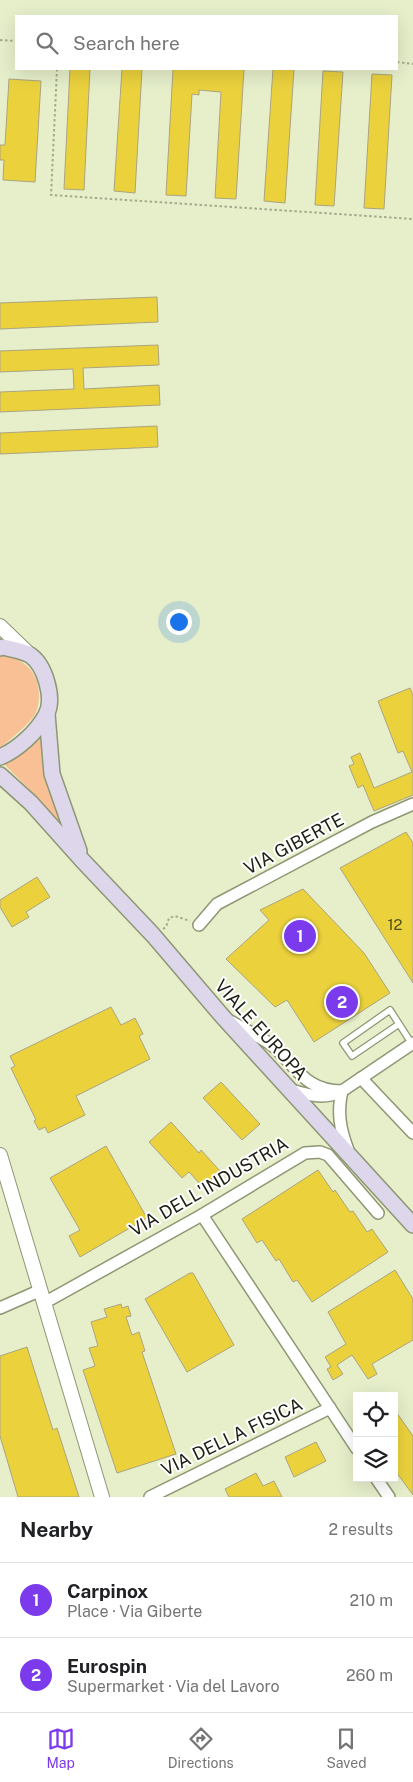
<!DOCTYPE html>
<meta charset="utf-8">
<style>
:root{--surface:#fff;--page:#f2f2f2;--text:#202124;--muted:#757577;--line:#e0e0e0;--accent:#7c3aed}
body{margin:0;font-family:"Public Sans",sans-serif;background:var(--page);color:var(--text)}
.controls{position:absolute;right:15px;bottom:15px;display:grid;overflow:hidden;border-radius:0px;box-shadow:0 5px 20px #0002}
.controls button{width:45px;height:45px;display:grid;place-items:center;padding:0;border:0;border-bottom:1px solid var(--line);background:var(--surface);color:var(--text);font:25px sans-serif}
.you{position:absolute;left:178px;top:621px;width:18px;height:18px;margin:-12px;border:4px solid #fff;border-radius:50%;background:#1a73e8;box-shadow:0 0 0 8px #1a73e833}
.badge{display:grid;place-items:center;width:32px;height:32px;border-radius:50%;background:var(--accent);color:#fff;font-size:16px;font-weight:700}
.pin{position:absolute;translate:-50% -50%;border:2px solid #fff;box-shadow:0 1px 5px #0006}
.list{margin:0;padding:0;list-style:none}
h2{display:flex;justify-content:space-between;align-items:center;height:65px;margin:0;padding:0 20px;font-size:21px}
h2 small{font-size:16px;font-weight:400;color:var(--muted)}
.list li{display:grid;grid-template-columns:32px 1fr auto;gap:15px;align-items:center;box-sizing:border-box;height:75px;padding:0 20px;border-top:1px solid var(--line)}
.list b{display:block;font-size:19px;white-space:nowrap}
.list p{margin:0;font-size:16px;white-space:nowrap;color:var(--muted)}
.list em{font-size:16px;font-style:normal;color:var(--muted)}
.icon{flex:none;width:28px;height:28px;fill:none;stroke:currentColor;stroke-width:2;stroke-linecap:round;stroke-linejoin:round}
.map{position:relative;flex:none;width:413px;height:1497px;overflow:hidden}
.search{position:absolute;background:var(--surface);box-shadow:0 5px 20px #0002;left:15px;right:15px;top:15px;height:55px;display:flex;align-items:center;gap:12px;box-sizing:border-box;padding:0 18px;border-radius:0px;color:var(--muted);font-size:19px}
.sheet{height:215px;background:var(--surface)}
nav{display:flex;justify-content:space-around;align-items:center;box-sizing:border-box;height:70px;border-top:1px solid var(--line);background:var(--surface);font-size:14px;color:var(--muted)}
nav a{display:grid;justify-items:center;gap:2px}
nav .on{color:var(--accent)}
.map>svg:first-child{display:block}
</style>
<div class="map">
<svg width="413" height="1497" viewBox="0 0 413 1497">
<rect width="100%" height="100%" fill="#e6efca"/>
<g fill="#f8c094">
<path d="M 0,654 C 22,658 38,670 39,694 C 39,701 38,710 34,716 C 27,726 9,740 0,748 Z"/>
<path d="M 40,732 L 47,777 L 76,845 L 30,790 L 4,764 Z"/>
</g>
<g fill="#ebd23d" stroke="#aba480">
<path d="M 70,69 L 90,69 L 84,190 L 64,189 Z"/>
<path d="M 122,69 L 142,69 L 135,193 L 114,191 Z"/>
<path d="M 173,69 L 244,69 L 236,199 L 215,198 L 221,92 L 199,90 L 199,95 L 192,94 L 186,196 L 166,195 Z"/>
<path d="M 273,69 L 294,69 L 285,203 L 264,201 Z"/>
<path d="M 323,71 L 343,72 L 334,206 L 315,205 Z"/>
<path d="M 372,74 L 392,75 L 384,209 L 364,208 Z"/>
<path d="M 9,79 L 41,81 L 35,182 L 3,180 L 4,160 L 0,160 L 0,145 L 5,145 Z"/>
<path d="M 157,297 L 158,322 L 0,329 L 0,303 Z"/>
<path d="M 158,345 L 159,365 L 83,368 L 84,389 L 159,385 L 160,405 L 0,412 L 0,392 L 74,389 L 73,369 L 0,372 L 0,351 Z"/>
<path d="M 157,426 L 158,447 L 0,454 L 0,433 Z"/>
<path d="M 410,688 L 413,695 L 413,795 L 374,811 L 363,785 L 358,788 L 349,766 L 354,764 L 351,757 L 360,753 L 374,788 L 412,772 L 403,751 L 398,753 L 378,701 Z"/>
<path d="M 406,832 L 413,843 L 413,983 L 340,868 Z"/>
<path d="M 37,877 L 50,897 L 26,912 L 29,917 L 12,927 L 0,907 L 0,900 Z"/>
<path d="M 303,889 L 364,953 L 390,993 L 314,1042 L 287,1000 L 275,1007 L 226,959 L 269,920 L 260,910 Z"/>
<path d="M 111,1007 L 121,1025 L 135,1018 L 143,1034 L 139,1036 L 150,1059 L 76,1096 L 85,1115 L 48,1133 L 45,1127 L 39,1130 L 34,1121 L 36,1120 L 11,1068 L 15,1066 L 10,1056 Z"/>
<path d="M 221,1082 L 260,1124 L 242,1140 L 203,1098 Z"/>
<path d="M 171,1122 L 199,1153 L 201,1150 L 220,1171 L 211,1179 L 214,1181 L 206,1188 L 202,1183 L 200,1184 L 189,1172 L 182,1178 L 149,1142 Z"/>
<path d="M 106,1146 L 147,1218 L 80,1257 L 69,1236 L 80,1230 L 50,1178 Z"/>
<path d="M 318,1170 L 333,1192 L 335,1190 L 350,1212 L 353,1211 L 367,1232 L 372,1229 L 388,1252 L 312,1302 L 297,1280 L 293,1282 L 279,1259 L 276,1261 L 262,1240 L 257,1243 L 242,1219 Z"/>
<path d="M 395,1270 L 413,1299 L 413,1340 L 372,1364 L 377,1374 L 368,1379 L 352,1355 L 337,1365 L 343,1374 L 333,1380 L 327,1369 L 331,1367 L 325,1357 L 346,1344 L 328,1312 Z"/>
<path d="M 190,1273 L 193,1273 L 234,1345 L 187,1372 L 145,1299 Z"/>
<path d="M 121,1304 L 122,1308 L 128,1306 L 131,1316 L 126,1317 L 132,1335 L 139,1332 L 145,1351 L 142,1352 L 176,1454 L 117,1473 L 83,1370 L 95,1366 L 89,1348 L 98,1346 L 91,1322 L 107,1317 L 104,1309 Z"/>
<path d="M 27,1347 L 53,1430 L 57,1428 L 79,1497 L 18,1497 L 0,1436 L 0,1356 Z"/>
<path d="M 394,1409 L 413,1436 L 413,1495 L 394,1469 Z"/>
<path d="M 316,1442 L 326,1461 L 294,1477 L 285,1457 Z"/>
<path d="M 256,1473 L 263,1486 L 274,1481 L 282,1497 L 229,1497 L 225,1489 Z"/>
</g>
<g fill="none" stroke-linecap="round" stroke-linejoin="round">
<defs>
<path id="service" d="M 399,1024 L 352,1056 L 343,1043 L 390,1010 L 412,1044"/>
<g id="minor">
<path d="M 199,925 L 217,904 L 372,822 L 413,804"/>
<path d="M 232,1022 C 245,1030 261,1037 273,1046 C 297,1067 305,1091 342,1091"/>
<path d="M 361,1078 L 413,1133"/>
<path d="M 291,1090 C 309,1095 324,1100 342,1091 L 413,1043"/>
<path d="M 342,1091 C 337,1112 340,1129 348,1150"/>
<path d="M 202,1215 L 357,1449"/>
<path d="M 44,1303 L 202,1215 L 305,1153 L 320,1152 L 328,1155 L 378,1213"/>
<path d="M 0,1308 L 41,1290"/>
<path d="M 376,1478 L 389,1497"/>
<path d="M 150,1497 L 330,1408"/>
</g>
<g id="tertiary">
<path d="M 0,626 L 30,655"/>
<path d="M 0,1155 L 102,1497"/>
</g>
<g id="secondary">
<path d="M 0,648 L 3,647 C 11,649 23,651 30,655 C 45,665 55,699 46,715 C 37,732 17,750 0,757"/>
<path d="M 47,714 L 52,774 L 79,851"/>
<path d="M 0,775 L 31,803 L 82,860 L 153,935 L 223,1017 L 413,1225"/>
</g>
</defs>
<use href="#service" stroke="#8e9774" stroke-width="8"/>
<use href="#minor" stroke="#8e9774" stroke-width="14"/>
<use href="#tertiary" stroke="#8e9774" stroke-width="16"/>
<use href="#secondary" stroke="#8e9774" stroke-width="18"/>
<g stroke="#a3aa8d" stroke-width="2" stroke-dasharray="2.5 2.5" stroke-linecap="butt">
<path d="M 0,40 L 16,41"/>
<path d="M 397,62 L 413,64"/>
<path d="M 57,69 L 51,195 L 413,219"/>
<path d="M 163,929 L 166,927 L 169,918 L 175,916 L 190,921"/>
</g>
<use href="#service" stroke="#fff" stroke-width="5.5"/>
<use href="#minor" stroke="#fff" stroke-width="11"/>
<use href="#tertiary" stroke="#fff" stroke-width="14"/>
<use href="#secondary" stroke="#ded7ec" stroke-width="15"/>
</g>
<g text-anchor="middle" stroke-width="4" stroke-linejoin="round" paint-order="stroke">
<g font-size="15" fill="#504c1c">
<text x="395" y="930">12</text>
</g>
<g font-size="18" fill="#1c1f11" stroke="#fff">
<text transform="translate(294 844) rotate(-28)" y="6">VIA GIBERTE</text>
<text transform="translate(261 1030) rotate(48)" y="6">VIALE EUROPA</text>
<text transform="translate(209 1187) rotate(-30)" y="6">VIA DELL'INDUSTRIA</text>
<text transform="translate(232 1437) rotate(-26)" y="6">VIA DELLA FISICA</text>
</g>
</g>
</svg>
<div class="controls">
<button><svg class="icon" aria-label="locate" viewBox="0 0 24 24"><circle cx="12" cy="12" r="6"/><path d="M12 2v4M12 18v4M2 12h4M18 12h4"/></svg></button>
<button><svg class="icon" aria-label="layers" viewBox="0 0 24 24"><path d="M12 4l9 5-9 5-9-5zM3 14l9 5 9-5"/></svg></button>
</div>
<div class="you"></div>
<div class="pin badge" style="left:300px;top:936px">1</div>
<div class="pin badge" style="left:342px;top:1002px">2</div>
<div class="search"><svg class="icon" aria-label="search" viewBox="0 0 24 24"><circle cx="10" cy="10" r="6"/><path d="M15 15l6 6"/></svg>Search here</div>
</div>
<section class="sheet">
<h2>Nearby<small>2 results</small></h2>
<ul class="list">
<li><span class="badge">1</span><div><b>Carpinox</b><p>Place · Via Giberte</p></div><em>210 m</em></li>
<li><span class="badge">2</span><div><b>Eurospin</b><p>Supermarket · Via del Lavoro</p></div><em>260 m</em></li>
</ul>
</section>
<nav>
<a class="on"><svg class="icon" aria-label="map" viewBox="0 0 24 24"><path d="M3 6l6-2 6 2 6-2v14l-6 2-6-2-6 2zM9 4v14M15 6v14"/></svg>Map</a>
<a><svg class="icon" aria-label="directions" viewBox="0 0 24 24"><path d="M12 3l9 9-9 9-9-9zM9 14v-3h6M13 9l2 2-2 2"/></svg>Directions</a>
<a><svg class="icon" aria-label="saved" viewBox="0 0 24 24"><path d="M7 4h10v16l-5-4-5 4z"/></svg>Saved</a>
</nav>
